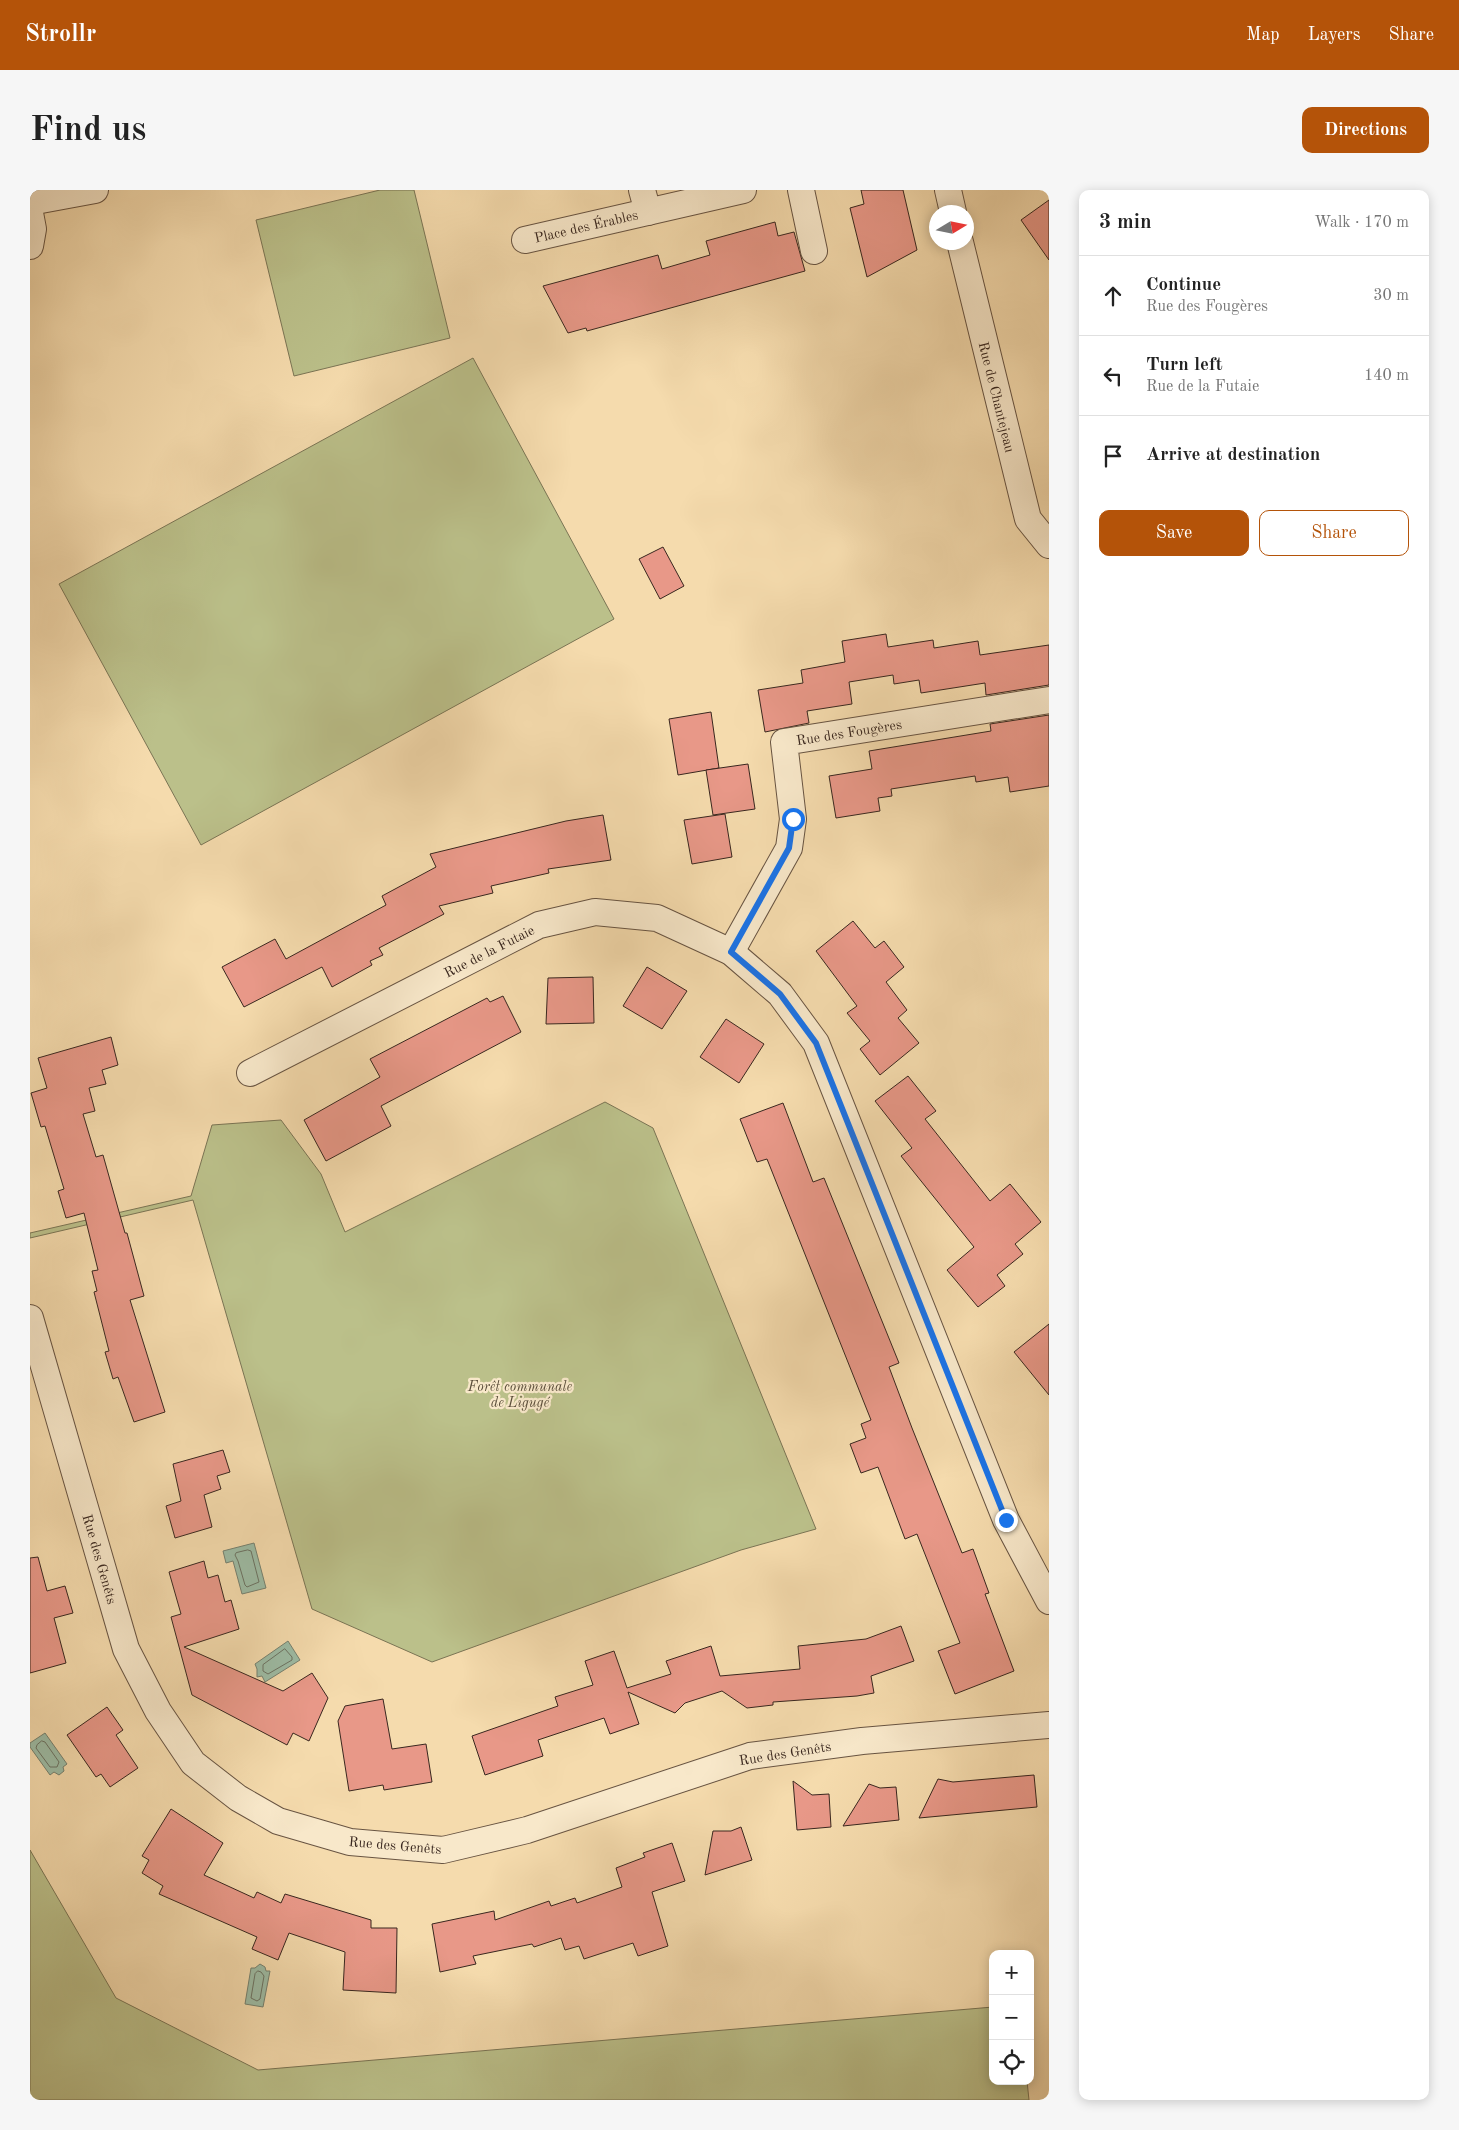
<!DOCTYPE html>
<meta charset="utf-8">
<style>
:root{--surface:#fff;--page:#f6f6f6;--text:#222;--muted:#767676;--line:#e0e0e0;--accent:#b45309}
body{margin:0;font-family:"Old Standard TT",serif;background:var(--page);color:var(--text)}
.controls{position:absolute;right:15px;bottom:15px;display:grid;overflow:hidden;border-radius:10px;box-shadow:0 2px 12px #0003}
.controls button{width:45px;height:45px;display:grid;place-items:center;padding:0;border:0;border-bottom:1px solid var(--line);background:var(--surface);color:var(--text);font:25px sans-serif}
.compass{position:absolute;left:899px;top:15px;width:45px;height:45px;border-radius:50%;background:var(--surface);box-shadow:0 2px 12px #0003;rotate:80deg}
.stop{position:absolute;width:15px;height:15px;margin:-11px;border:4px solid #1a73e8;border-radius:50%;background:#fff}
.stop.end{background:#1a73e8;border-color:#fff;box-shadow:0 1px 5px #0008}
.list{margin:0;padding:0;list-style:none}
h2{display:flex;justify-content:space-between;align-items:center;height:65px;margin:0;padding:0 20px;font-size:21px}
h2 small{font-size:16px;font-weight:400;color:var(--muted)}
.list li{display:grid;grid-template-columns:32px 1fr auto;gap:15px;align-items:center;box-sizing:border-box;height:80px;padding:0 20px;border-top:1px solid var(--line)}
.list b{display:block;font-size:19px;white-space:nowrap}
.list p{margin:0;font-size:16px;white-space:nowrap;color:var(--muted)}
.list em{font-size:16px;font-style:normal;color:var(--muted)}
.actions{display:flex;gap:10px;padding:15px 20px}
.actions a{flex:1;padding:11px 0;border:1px solid var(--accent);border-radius:10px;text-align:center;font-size:18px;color:var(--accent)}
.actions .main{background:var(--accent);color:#fff}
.icon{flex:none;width:28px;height:28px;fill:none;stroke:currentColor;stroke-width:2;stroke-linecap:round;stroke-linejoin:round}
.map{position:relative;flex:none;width:1019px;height:1910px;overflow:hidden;border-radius:10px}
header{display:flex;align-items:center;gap:30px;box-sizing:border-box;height:70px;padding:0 25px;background:var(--accent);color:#fff}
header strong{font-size:24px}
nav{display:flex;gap:28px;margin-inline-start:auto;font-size:18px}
.intro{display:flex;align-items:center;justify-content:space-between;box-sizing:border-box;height:120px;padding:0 30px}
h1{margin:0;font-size:35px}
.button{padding:12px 22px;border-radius:10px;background:var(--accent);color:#fff;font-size:18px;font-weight:700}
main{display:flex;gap:30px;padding:0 30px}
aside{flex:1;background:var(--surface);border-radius:10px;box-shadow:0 2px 12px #0003}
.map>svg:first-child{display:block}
</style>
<header>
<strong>Strollr</strong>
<nav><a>Map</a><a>Layers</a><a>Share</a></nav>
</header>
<div class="intro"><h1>Find us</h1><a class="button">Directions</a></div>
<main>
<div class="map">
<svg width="1019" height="1910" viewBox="0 0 1019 1910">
<rect width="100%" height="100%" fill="#f5dbad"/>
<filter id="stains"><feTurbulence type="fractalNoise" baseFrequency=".004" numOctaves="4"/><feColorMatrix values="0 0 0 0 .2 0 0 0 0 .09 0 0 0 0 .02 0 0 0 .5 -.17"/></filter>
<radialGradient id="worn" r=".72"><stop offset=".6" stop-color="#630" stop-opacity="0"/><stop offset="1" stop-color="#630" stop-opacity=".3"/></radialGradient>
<g fill="#bbc08a" stroke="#7a7454">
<path d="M 350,0 L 384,0 L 420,148 L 264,186 L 226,30 Z"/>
<path d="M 443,168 L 584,429 L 171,655 L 29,394 Z"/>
<path d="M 575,912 L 623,938 L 786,1339 L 711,1360 L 402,1472 L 282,1419 L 163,1010 L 0,1048 L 0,1043 L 161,1006 L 182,935 L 251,930 L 291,984 L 315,1042 Z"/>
<path d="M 0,1660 L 86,1808 L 228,1880 L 963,1817 L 963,1891 L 997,1891 L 999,1910 L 0,1910 Z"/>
</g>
<g fill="#9dbca5" stroke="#75806f">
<path d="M 224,1353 L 236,1398 L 212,1404 L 203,1371 L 196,1373 L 193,1361 Z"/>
<path d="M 258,1451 L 270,1470 L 235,1492 L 232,1486 L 227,1487 L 227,1479 L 225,1474 Z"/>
<path d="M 15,1543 L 37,1574 L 33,1577 L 34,1581 L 29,1585 L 24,1582 L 20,1585 L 0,1557 L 0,1553 Z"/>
<path d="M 230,1774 L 235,1777 L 236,1781 L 240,1781 L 233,1817 L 215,1814 L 221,1778 L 225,1778 Z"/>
</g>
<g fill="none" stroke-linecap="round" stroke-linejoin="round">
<g stroke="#6b7262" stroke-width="1">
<path d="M 218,1360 L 221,1361 L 229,1392 L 217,1397 L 215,1395 L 208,1371 L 205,1365 L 206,1363 Z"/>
<path d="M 255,1459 L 262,1467 L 262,1470 L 238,1484 L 233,1481 L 233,1475 Z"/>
<path d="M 12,1551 L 15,1552 L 29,1572 L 27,1577 L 20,1577 L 6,1558 L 7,1555 Z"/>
<path d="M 228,1781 L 231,1782 L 234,1786 L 230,1809 L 227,1811 L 221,1808 L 225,1784 Z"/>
</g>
</g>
<g fill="#e89888" stroke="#39271f">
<path d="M 831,0 L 873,0 L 887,60 L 837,87 L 820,18 L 834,14 Z"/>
<path d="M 1019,10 L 1019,70 L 991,30 Z"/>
<path d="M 745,32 L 748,46 L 764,42 L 775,81 L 557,141 L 556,138 L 538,143 L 513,96 L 628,65 L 632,79 L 680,65 L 676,51 Z"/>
<path d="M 633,357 L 654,396 L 630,409 L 609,369 Z"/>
<path d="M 856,444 L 858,457 L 903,450 L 904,458 L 948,451 L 950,465 L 1019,455 L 1019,495 L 956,505 L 955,493 L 891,503 L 889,490 L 864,494 L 863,485 L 819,492 L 822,514 L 777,521 L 779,533 L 735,542 L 728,500 L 773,493 L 771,480 L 815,472 L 812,451 Z"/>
<path d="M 681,522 L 689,578 L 648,585 L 639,529 Z"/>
<path d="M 1019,525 L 1019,596 L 980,602 L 978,587 L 946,592 L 945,586 L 861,599 L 862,606 L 848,608 L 850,621 L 806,628 L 799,586 L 842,579 L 839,561 L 961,541 L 960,534 Z"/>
<path d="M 718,574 L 725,619 L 683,625 L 676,580 Z"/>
<path d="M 695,624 L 702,667 L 662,674 L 654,630 Z"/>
<path d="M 573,625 L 581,670 L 518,679 L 519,683 L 461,696 L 463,703 L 409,716 L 414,724 L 349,758 L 353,765 L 340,771 L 342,775 L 302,797 L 292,777 L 214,817 L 192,777 L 245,749 L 256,769 L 356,715 L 352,706 L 406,677 L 400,664 L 536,631 Z"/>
<path d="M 823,731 L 845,758 L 854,751 L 874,777 L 856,792 L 877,820 L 868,828 L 889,853 L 850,885 L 830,859 L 840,851 L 817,823 L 827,816 L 786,761 Z"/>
<path d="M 617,777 L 657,801 L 632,839 L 593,816 Z"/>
<path d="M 563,787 L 564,833 L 516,834 L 518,788 Z"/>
<path d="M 473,806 L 491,842 L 351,916 L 361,936 L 296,971 L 274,930 L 350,887 L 340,869 L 457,808 L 460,812 Z"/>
<path d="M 696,829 L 734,854 L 709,893 L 670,867 Z"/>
<path d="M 81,847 L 88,875 L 72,880 L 76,894 L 59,898 L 65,921 L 53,924 L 66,967 L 73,965 L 95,1043 L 97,1043 L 114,1106 L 100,1110 L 135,1222 L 104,1232 L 88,1187 L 83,1189 L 75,1162 L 79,1161 L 64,1102 L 67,1101 L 62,1081 L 68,1080 L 54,1023 L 36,1028 L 28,1001 L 34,999 L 15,936 L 11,937 L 1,903 L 17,898 L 8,868 Z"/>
<path d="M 878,886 L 906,921 L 895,929 L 960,1011 L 980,994 L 1011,1032 L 985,1054 L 993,1064 L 967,1085 L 975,1096 L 948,1117 L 917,1080 L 944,1057 L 871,966 L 882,958 L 845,911 Z"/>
<path d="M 753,913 L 783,992 L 794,988 L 869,1173 L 859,1177 L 882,1238 L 932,1363 L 943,1359 L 959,1403 L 955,1404 L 984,1481 L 925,1504 L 908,1461 L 930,1453 L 887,1344 L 875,1349 L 848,1277 L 831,1283 L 820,1254 L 836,1248 L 831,1234 L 841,1230 L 737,969 L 727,972 L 710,929 Z"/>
<path d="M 1019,1134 L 1019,1205 L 984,1162 Z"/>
<path d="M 193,1260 L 200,1282 L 187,1286 L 191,1299 L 174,1305 L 182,1337 L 145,1348 L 136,1316 L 151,1311 L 143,1274 Z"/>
<path d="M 8,1367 L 17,1401 L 35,1396 L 43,1423 L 24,1428 L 36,1473 L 0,1483 L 0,1368 Z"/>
<path d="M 174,1371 L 178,1388 L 188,1385 L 195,1412 L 201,1410 L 209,1439 L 154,1457 L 253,1501 L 282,1483 L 298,1508 L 279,1551 L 263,1543 L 257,1555 L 162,1505 L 141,1427 L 151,1424 L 139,1382 Z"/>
<path d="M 871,1436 L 884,1471 L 841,1486 L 844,1503 L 827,1506 L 743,1512 L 743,1515 L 717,1518 L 692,1501 L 655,1513 L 645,1523 L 598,1502 L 609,1534 L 580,1544 L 574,1528 L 508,1550 L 513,1566 L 455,1585 L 442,1546 L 528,1516 L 525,1507 L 563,1495 L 555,1471 L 584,1461 L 597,1498 L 641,1484 L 636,1471 L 681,1456 L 690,1486 L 770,1479 L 768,1456 L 836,1449 Z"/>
<path d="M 353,1509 L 362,1559 L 396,1554 L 402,1592 L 354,1600 L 353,1595 L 319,1601 L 308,1531 L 315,1516 Z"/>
<path d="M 77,1517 L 93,1540 L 86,1545 L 108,1578 L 80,1597 L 71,1584 L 66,1587 L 37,1545 Z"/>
<path d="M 1004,1585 L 1007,1617 L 889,1628 L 908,1589 L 923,1592 Z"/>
<path d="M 763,1591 L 782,1605 L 799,1604 L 801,1637 L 767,1640 Z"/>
<path d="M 839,1594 L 850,1598 L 866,1597 L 869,1630 L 813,1636 Z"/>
<path d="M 141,1619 L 193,1653 L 174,1685 L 224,1708 L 227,1702 L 251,1713 L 255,1704 L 341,1730 L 341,1738 L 367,1738 L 366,1803 L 313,1800 L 315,1762 L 259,1743 L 248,1770 L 222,1759 L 227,1747 L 129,1704 L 133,1696 L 112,1683 L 119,1670 L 112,1666 Z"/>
<path d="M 711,1637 L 722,1670 L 675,1685 L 683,1641 L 701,1641 Z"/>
<path d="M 642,1653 L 655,1691 L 622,1702 L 638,1756 L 608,1766 L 603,1753 L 554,1769 L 549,1756 L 535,1760 L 531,1748 L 504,1757 L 502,1754 L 443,1766 L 446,1774 L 410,1782 L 402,1734 L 464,1721 L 465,1730 L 519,1711 L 521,1716 L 545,1708 L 547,1713 L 592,1697 L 586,1678 L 615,1667 L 613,1663 Z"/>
</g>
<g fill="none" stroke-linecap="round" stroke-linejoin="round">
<defs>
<g id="street">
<path d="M 612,0 L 618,22"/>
<path d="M 771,0 L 784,61"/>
<path d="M 918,0 L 923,22"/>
<path d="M 0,12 L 65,0"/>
<path d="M 0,23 L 3,39 L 0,56"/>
<path d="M 495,50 L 713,0"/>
<path d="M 930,52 L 998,329 L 1019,355"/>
<path d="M 701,762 L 759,658 L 763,629 L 754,552 L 1019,510"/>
<path d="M 220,883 L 509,735 L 565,722 L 627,728 L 701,762 L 750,804 L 786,853 L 976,1330 L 1019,1411"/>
<path d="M 0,1128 L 96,1459 L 128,1521 L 163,1573 L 208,1608 L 248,1631 L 320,1652 L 413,1660 L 497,1640 L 720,1566 L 832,1551 L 1019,1535"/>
</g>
</defs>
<use href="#street" stroke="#685442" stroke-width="28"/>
<use href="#street" stroke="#f8e8ca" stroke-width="26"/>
</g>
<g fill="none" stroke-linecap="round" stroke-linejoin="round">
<path stroke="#1a73e8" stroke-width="6" d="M 763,629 L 759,658 L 701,762 L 750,804 L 786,853 L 976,1330"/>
</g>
<g text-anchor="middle" stroke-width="4.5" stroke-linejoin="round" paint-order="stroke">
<g font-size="14" fill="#39271f" stroke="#f8e8ca">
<text transform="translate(556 36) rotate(-13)" y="5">Place des Érables</text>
<text transform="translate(967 207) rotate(76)" y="5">Rue de Chantejeau</text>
<text transform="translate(819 542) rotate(-9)" y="5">Rue des Fougères</text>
<text transform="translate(459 761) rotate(-27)" y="5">Rue de la Futaie</text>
<text transform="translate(70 1369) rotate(74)" y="5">Rue des Genêts</text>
<text transform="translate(755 1563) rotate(-9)" y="5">Rue des Genêts</text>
<text transform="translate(365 1655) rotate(5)" y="5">Rue des Genêts</text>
</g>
<g font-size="14" font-style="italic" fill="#5a4d3a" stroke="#f8e8ca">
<text x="490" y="1201">Forêt communale<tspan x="490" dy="16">de Ligugé</tspan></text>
</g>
</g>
<rect width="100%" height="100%" filter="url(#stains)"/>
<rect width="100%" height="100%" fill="url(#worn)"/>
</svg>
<div class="controls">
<button>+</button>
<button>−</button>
<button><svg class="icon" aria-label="locate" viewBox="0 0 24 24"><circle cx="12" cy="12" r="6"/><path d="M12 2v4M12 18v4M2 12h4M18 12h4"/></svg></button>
</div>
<svg class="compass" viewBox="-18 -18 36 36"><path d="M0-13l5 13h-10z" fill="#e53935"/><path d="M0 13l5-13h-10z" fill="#767676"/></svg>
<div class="stop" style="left:763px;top:629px"></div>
<div class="stop end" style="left:976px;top:1330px"></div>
</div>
<aside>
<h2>3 min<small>Walk · 170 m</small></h2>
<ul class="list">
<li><svg class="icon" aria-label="ahead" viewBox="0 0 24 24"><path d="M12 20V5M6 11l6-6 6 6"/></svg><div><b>Continue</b><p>Rue des Fougères</p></div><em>30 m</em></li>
<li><svg class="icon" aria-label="left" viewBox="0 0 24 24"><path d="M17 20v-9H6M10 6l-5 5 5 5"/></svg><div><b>Turn left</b><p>Rue de la Futaie</p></div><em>140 m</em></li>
<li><svg class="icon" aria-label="arrive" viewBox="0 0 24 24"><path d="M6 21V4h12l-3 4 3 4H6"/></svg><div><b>Arrive at destination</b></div></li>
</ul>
<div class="actions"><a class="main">Save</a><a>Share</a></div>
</aside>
</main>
